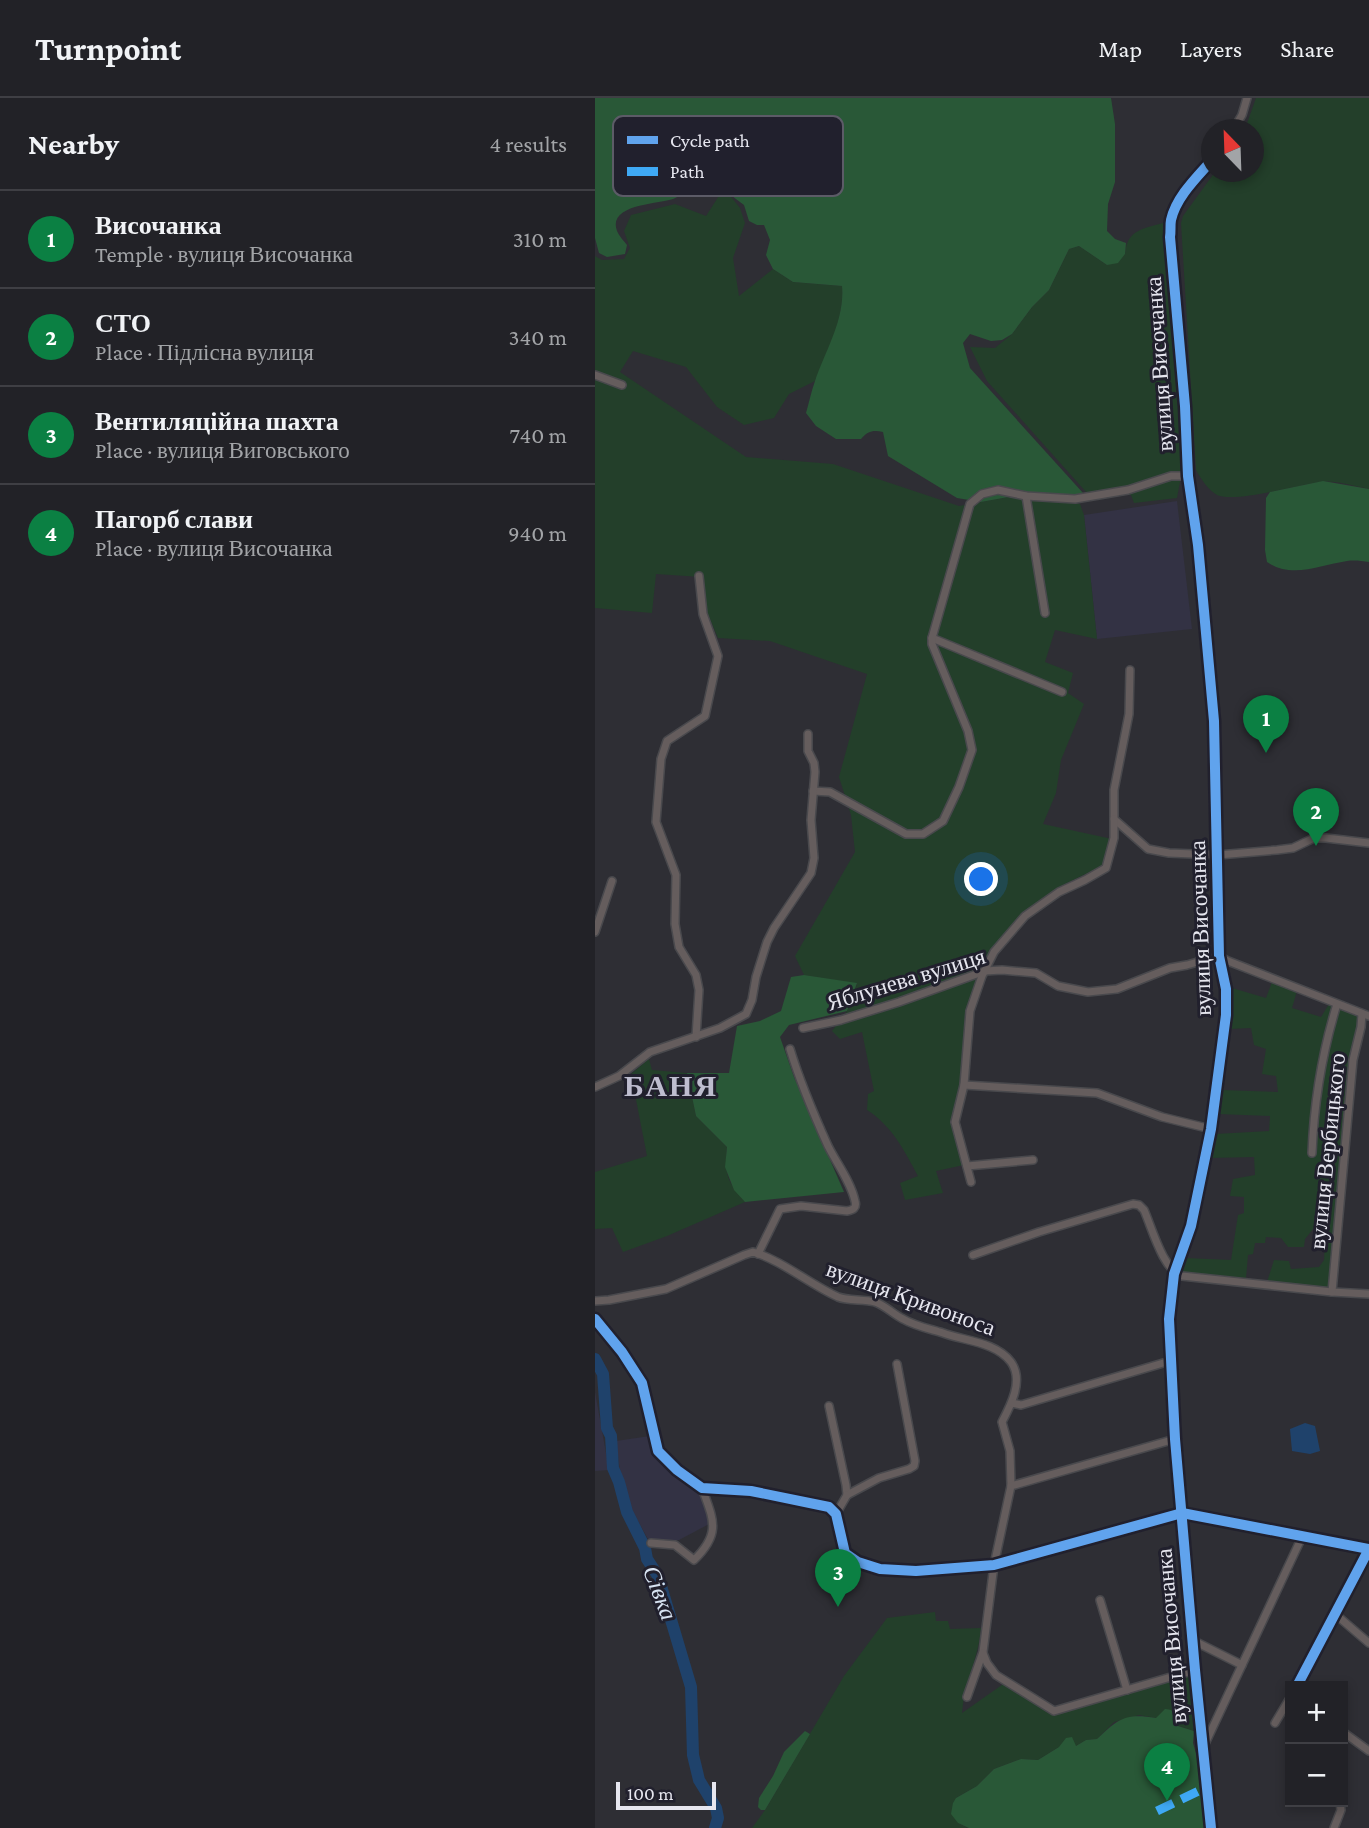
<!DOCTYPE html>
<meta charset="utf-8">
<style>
:root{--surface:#222227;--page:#2e2f33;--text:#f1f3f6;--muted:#a2a4a7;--line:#3f3f44;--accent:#0b8043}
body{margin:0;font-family:"Crimson Pro",serif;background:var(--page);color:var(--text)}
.controls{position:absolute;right:21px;bottom:21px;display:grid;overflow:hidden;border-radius:0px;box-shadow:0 4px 10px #0003}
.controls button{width:63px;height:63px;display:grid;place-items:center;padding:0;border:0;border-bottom:2px solid var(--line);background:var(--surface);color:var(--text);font:35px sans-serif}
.compass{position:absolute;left:606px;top:21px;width:63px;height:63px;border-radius:50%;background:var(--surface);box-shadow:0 4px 10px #0003;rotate:337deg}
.scale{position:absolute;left:21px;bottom:18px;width:100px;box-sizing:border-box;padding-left:7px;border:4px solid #e6e6ef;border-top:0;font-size:19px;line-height:24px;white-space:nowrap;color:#e6e6ef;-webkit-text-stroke:5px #21202d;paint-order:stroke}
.you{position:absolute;left:387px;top:782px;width:24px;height:24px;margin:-18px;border:5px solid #fff;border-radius:50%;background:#1a73e8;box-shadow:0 0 0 10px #1a73e833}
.badge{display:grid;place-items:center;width:46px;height:46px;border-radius:50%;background:var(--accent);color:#fff;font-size:23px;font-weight:700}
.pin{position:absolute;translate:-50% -58px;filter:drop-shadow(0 2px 4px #0008)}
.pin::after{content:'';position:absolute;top:37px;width:24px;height:21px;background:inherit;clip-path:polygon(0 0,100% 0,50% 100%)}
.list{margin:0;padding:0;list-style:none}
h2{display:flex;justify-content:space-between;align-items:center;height:91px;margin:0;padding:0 28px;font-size:30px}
h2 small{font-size:23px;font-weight:400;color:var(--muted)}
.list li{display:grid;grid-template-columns:46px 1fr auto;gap:21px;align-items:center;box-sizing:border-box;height:98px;padding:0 28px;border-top:2px solid var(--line)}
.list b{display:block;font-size:26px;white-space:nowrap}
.list p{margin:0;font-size:23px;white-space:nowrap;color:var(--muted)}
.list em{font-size:23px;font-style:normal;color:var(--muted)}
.map{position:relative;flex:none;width:774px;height:1730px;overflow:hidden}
header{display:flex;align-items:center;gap:42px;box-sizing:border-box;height:98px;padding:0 35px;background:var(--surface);border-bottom:2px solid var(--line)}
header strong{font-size:33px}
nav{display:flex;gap:38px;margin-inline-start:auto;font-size:24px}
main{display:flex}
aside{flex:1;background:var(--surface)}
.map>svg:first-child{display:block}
</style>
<header>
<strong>Turnpoint</strong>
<nav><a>Map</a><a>Layers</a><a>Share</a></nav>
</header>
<main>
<aside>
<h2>Nearby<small>4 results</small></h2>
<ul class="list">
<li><span class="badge">1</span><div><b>Височанка</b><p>Temple · вулиця Височанка</p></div><em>310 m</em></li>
<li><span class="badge">2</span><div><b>СТО</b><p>Place · Підлісна вулиця</p></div><em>340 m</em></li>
<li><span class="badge">3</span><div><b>Вентиляційна шахта</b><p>Place · вулиця Виговського</p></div><em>740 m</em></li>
<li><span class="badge">4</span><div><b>Пагорб слави</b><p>Place · вулиця Височанка</p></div><em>940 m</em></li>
</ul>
</aside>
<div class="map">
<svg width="774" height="1730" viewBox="0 0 774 1730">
<rect width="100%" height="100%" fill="#2e2e34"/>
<g fill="#333244">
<path d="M 582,403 L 597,531 L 502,541 L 489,417 Z"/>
<path d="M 0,1294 L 14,1372 L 0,1373 Z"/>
<path d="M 55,1338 L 108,1385 L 116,1425 L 84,1442 L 54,1443 L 37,1412 L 26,1381 L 21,1343 Z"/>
</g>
<g fill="#233f2a">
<path d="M 661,0 L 774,0 L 774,391 C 759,388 740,382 725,384 C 703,387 640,405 622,397 C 613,392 606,381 601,372 L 586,125 L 588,118 L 620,74 L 659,74 L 659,32 L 650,31 Z"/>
<path d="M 129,90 L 145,110 L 150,125 L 138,160 L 144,198 L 178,171 L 198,184 L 247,188 C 250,219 232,255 220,283 L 194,296 L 179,320 L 149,327 L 122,309 L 91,269 L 38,253 L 25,274 L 151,359 L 238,366 L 364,408 L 430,396 L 485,406 L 489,417 L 502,541 L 460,532 L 450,564 L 478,575 L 473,595 L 489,606 L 466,662 L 461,695 L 448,726 L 517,741 L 509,767 L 466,788 L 428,816 L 389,868 L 377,893 L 365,983 L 358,1025 L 369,1067 L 341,1073 L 348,1095 L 310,1102 L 305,1085 L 323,1078 C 309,1052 297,1028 272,1012 L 273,996 L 279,993 L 267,934 L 245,941 L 237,933 L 252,913 L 262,886 L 209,877 L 200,858 L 260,754 L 256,717 L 244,679 L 272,576 L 175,543 L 123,540 L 112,514 L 108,482 L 106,479 L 61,476 L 57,515 L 0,510 L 0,158 L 7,162 L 29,161 L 35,150 L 29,133 L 36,117 L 80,106 L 111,118 Z"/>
<path d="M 571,124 L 587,373 L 582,400 L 539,405 L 536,397 L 492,395 L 392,283 L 375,249 L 400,250 L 417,236 L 437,209 L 454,192 L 474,151 L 484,148 L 512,167 L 530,156 C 532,130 550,131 571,124 Z"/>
<path d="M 677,884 L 702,893 L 697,910 L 726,919 L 734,906 L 765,918 L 741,1192 L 672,1184 L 679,1162 L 694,1163 L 696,1171 L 724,1169 L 729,1162 L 730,1144 L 718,1131 L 710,1141 L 709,1149 L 693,1149 L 686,1140 L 671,1139 L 670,1145 L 660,1145 L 658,1156 L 653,1157 L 651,1180 L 586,1174 L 590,1160 L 636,1162 L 643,1117 L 649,1115 L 649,1099 L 635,1098 L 638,1081 L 660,1077 L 659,1059 L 614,1060 L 620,1036 L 674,1033 L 675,1018 L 623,1016 L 626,992 L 683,994 L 681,978 L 667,976 L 671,951 L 659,947 L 656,930 L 634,931 L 637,890 L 671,900 Z"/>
<path d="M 54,961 L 57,972 L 92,975 L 101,1018 L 132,1049 C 129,1075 132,1084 150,1104 L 72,1138 L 28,1154 L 17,1130 L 0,1131 L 0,1074 L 52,1058 L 36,976 Z"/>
<path d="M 340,1514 L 341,1523 L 353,1523 L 355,1531 L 386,1530 C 384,1559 369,1586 367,1615 L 414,1582 L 461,1611 L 595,1572 L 599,1633 L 561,1620 L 544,1617 L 519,1624 L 502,1641 L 491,1642 L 481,1648 L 464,1649 L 443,1662 L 426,1661 L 399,1671 L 382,1688 L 361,1700 L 363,1725 L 374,1730 L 157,1730 L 170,1712 L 249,1578 L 292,1520 Z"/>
</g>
<g fill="#295837">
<path d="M 0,0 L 516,0 L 520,26 L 520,84 L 513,106 L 512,133 L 520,141 L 531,145 L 530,156 L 523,165 L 512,167 L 484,148 L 474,151 L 454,192 L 437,209 L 417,236 L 407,242 L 396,243 L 375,236 L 368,245 L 375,270 L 488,395 L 470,399 L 430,396 L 386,404 L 362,400 L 293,358 L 288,334 C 278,332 273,333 266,341 L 241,341 L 221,328 L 211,315 C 214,305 216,294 220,283 C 230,253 250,222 247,188 L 198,184 L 178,171 L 171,157 L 175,142 L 169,127 L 162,127 L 154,123 L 149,107 L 137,98 C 135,85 128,79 118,71 C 101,75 94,95 78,101 C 64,106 12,106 22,133 C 24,138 29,143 32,147 L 30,156 L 12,159 L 4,155 L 0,140 Z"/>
<path d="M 728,383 L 774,391 L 774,464 C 767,463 759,462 752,463 C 725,467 697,481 672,464 L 670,452 L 671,400 L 675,394 Z"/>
<path d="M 209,877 L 262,885 L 252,913 L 194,927 L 185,939 L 199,979 L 249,1094 L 150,1104 L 139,1092 L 130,1069 L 132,1049 L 101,1018 L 92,975 L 134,975 L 142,928 L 165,923 L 186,913 L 196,879 Z"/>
<path d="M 570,1611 C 582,1612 581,1617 583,1628 L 599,1633 L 598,1645 L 603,1662 L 603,1673 L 608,1698 L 612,1730 L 374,1730 L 363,1725 L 356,1716 L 358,1705 L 361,1700 L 382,1688 L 399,1671 L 426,1661 L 443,1662 L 464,1649 L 471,1640 L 477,1639 L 481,1648 L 491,1642 L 502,1641 C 524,1620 531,1615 561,1620 Z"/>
<path d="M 210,1633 L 215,1636 L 170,1712 L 166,1712 L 163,1709 L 164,1700 L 178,1678 L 189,1654 Z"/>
</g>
<path fill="#1f426b" d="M 710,1325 L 720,1328 L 725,1353 L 715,1356 L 697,1353 L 695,1331 Z"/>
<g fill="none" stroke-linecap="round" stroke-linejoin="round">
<path stroke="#1f426b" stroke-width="12" d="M 0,1261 L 8,1276 L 12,1330 L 16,1338 L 18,1370 L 24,1384 L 32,1414 L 50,1450 L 52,1461 L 63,1478 L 96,1589 L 98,1657 L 104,1682 L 121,1710 L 123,1720 L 120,1730"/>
<defs>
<g id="street">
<path d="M 638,32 L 647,17 L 652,0"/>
<path d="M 0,277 L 27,287"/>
<path d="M 431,398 L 450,515"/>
<path d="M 596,398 L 590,308 L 575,139 C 576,133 575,127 576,122 C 581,99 602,79 617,62"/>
<path d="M 337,540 L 467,594"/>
<path d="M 535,572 L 534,616 L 519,692 L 519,721 L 553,751 L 574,755 L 623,757 L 682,752 L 698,750 L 719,740 L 731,740 L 774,745"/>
<path d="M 218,693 L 235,694 L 311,736 L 328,736 L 348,723 L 364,689 L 377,652 L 373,633 L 337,546 L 337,540 L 375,406 L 387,396 L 403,392 L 431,398 L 480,401 L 533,392 L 576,378 L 593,378"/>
<path d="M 0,834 L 17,783"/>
<path d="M 208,930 L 246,922 L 304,904 L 390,873 L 407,872 L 441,875 L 463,888 L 493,894 L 522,891 L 575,870 L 592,867 L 624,858 L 633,863 L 774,918"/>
<path d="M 101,939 L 104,892 L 101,877 L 84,849 L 80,826 L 81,777 L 61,724 L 66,661 L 72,643 L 110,618 L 123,558 L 108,516 L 104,478"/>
<path d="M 369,987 L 502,995 L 567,1019 L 616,1031"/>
<path d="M 0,989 L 24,978 L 55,954 L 125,930 L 151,916 L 157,902 L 161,879 L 172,844 L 179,830 L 216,775 L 219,760 L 216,722 L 220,674 L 219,665 L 213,653 L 213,636"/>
<path d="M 717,1055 C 719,1004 727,955 742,906"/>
<path d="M 372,1068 L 438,1062"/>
<path d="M 376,1084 L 360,1024 L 369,987 L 375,913 L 387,878 L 399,854 L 430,818 L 464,794 L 490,782 L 511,770 L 519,740 L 519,721"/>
<path d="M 163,1156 L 185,1111 L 206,1108 L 252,1113 C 258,1112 262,1110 260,1103 C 256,1084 242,1066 233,1048 C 219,1017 205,984 195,951"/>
<path d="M 378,1157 L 444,1134 L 538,1106 L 544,1107 L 549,1112 C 557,1130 568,1172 587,1178 L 737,1194 L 774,1196"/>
<path d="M 737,1194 L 758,962 L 766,929 L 767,916"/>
<path d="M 0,1203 L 14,1202 L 71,1191 L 149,1157 L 158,1154 C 186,1162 216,1187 243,1199 C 253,1203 268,1201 280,1204 C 291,1208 298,1216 308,1221 C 320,1228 335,1231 348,1235 C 370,1243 401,1244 416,1264 C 429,1282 416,1307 407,1324 L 415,1353 L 416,1388 L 399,1467 L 388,1554 L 372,1599"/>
<path d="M 0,1221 L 27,1254 L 47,1285 L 63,1353 L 82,1372 L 107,1390 L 156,1393 L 234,1409 L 241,1416 L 250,1455 L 263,1464 L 285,1471 L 321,1473 L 399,1467 L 587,1415 L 774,1451 L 702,1588"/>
<path d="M 417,1305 L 426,1307 L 575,1263"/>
<path d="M 234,1308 L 251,1387 L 252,1397 L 241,1416"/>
<path d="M 416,1388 L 580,1341"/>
<path d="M 252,1397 L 284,1380 L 314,1371 L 319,1368 L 320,1363 L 302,1266"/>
<path d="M 56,1445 L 80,1447 L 99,1462 C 127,1435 118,1421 107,1390"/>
<path d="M 505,1502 L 532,1592"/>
<path d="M 739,1515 L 774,1545"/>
<path d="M 597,1542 L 647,1567"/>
<path d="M 388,1555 L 392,1565 L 401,1577 L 459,1613 L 600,1572"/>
<path d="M 680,1625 L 695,1600"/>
<path d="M 748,1634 L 774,1653"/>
<path d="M 609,1648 L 707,1439"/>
<path d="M 739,1730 L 746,1712 L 745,1704"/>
</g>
<path id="secondary" d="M 596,398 L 603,447 L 619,623 L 624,858 L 631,891 L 631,917 L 616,1031 L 596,1128 L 579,1176 L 574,1221 L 580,1341 L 600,1572 L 616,1730"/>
</defs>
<use href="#street" stroke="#49494d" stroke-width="10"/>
<use href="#secondary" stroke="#49494d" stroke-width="14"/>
<use href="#street" stroke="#655d5d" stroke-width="7"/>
<use href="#secondary" stroke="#726767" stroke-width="10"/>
<path stroke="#3fa9f5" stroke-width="9" stroke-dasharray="18 9" stroke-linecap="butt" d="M 562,1713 L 612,1689"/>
<defs>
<g id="cycleway">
<path d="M 0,1221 L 27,1254 L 47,1285 L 63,1353 L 82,1372 L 107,1390 L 156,1393 L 234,1409 L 241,1416 L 250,1455 L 263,1464 L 285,1471 L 321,1473 L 399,1467 L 587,1415 L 774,1451 L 702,1588"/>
<path d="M 616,1730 L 600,1572 L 580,1341 L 574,1221 L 579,1176 L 596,1128 L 616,1031 L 631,917 L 631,891 L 624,858 L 619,623 L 603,447 L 593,378 L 590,308 L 575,139 C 576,133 575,127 576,122 C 581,99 602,79 617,62"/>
</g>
</defs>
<use href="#cycleway" stroke="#21202d" stroke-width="15"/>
<use href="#cycleway" stroke="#60a3ed" stroke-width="10"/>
</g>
<g text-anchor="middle" stroke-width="6" stroke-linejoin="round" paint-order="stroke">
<g font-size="23" fill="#e6e6ef" stroke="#21202d">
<text transform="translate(564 266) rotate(-94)" y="8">вулиця Височанка</text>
<text transform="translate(605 830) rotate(-92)" y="8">вулиця Височанка</text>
<text transform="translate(311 881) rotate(-17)" y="8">Яблунева вулиця</text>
<text transform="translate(732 1053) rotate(-84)" y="8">вулиця Вербицького</text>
<text transform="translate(316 1200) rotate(20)" y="8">вулиця Кривоноса</text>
<text transform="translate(576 1538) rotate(-95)" y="8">вулиця Височанка</text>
</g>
<g font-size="24" font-style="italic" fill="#d7e3f2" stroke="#21202d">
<text transform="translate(65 1495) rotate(69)" y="8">Сівка</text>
</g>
<g font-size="30" font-weight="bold" letter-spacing="2" fill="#bebdcf" stroke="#21202d">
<text x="76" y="998">БАНЯ</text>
</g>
</g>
<rect x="18" y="18" width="230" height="80" rx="10" fill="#21202d" stroke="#5c5b67" stroke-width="2"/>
<rect x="32" y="38" width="31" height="8" fill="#60a3ed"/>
<rect x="32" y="69" width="31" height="9" fill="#3fa9f5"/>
<g font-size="19" fill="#e6e6ef">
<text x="75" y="49">Cycle path</text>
<text x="75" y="80">Path</text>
</g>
</svg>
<div class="controls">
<button>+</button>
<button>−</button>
</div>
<svg class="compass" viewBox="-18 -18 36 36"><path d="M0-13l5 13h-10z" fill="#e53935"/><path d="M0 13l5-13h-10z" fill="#a2a4a7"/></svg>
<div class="scale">100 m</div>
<div class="you"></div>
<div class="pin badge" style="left:671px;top:655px">1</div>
<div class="pin badge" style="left:721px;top:748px">2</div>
<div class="pin badge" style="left:243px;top:1509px">3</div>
<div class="pin badge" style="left:572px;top:1703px">4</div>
</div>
</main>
